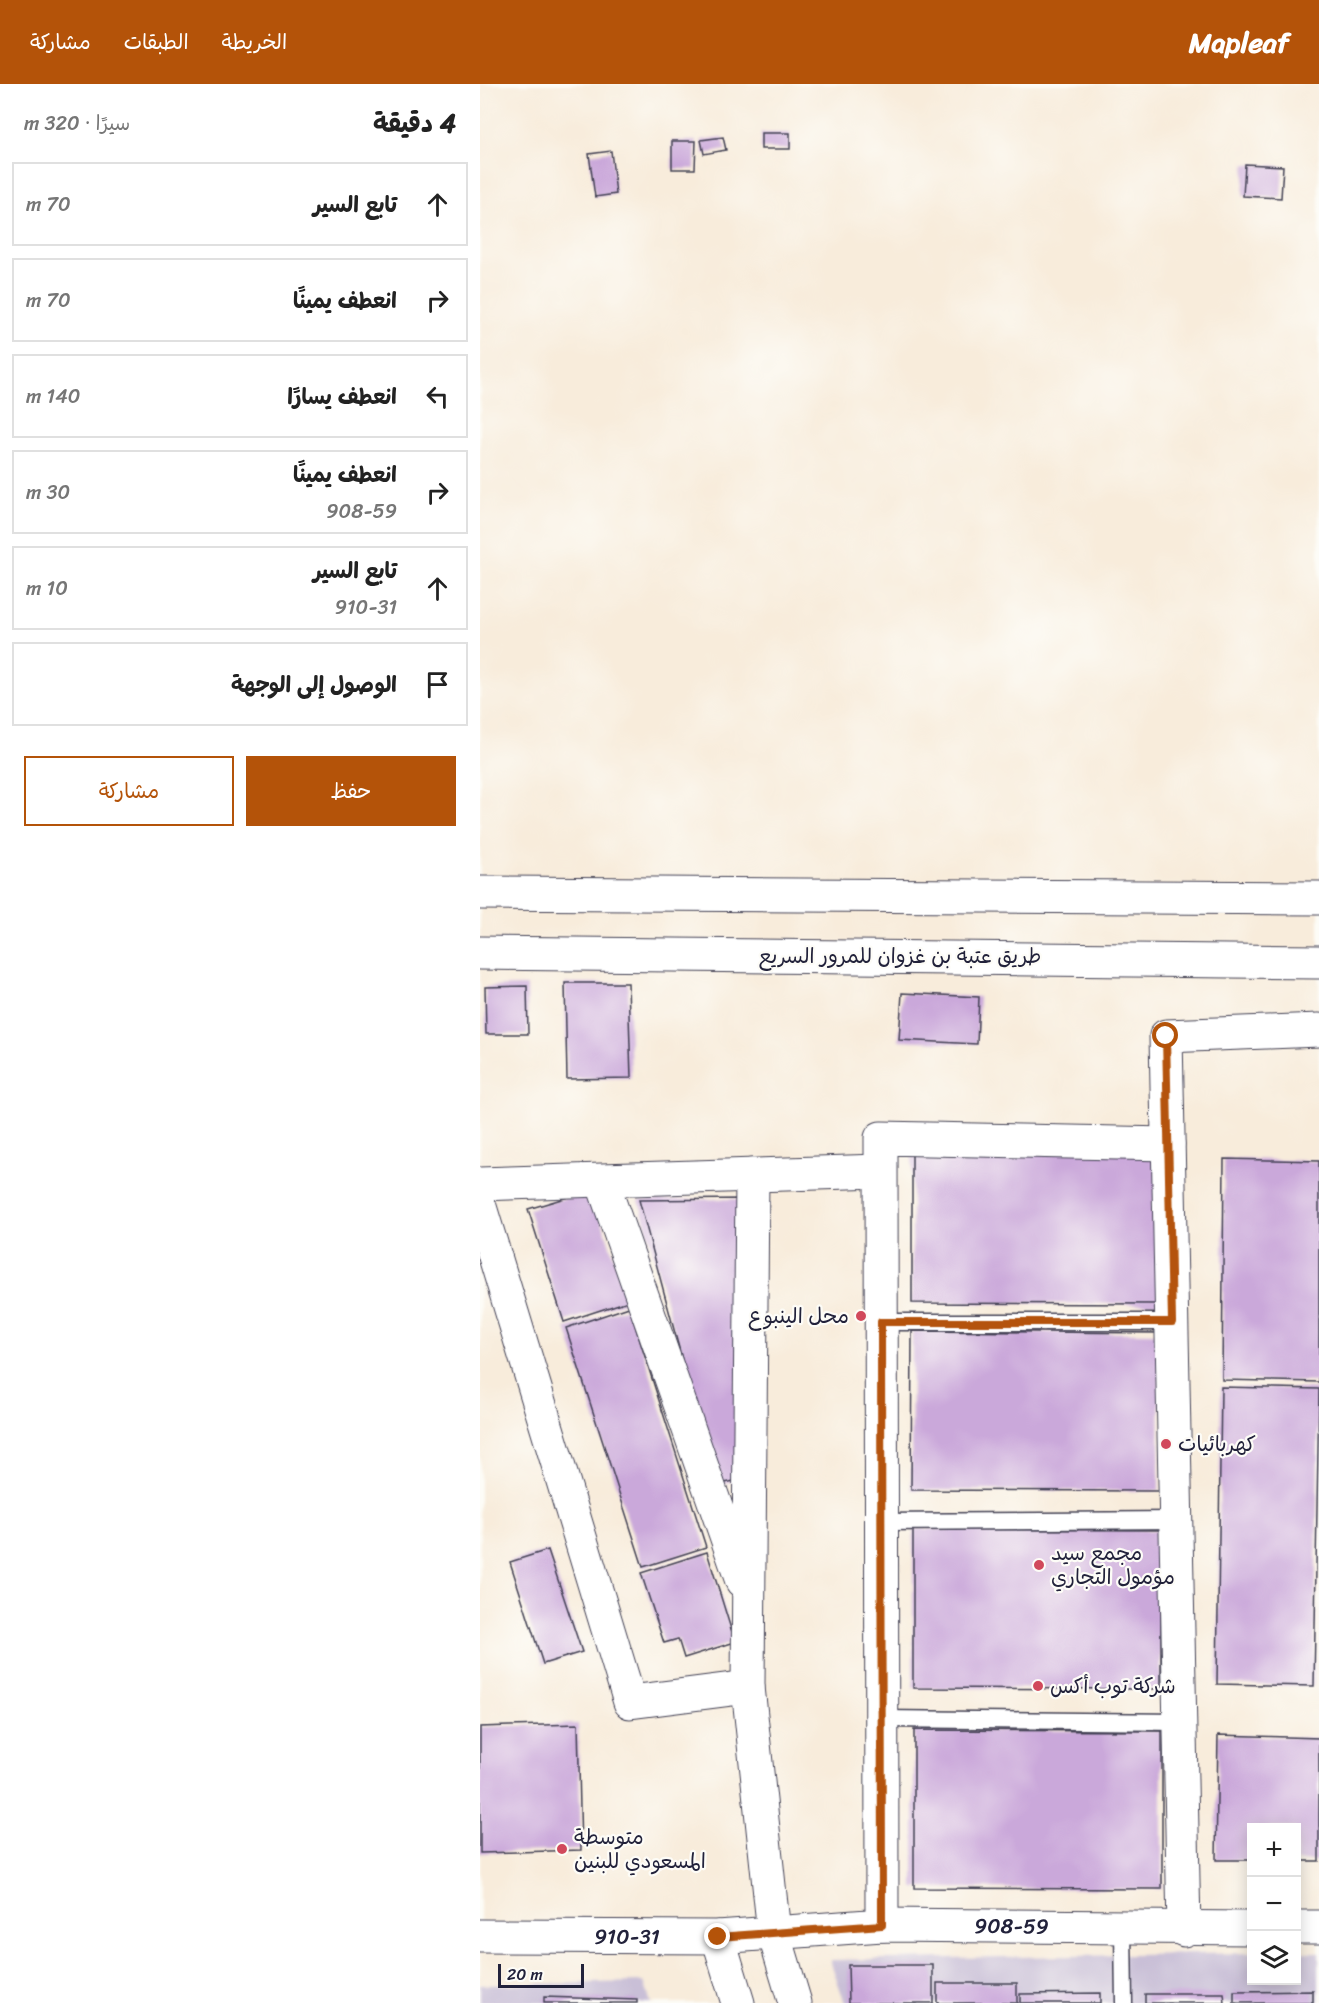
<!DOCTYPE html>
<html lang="ar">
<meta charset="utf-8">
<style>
:root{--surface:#fff;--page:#f6f6f6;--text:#222;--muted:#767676;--line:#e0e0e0;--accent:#b45309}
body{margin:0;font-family:Sriracha,"Playpen Sans Arabic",sans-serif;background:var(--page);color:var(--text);direction:rtl}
.controls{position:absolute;right:18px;bottom:18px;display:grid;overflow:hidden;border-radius:0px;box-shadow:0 3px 15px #0003}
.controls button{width:54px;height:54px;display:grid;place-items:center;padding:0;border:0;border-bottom:2px solid var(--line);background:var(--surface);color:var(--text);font:30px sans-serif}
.scale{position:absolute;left:18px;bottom:15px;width:86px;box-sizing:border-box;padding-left:6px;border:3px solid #22223b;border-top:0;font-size:16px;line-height:21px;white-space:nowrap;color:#22223b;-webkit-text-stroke:4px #fdfcf7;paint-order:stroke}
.stop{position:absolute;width:18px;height:18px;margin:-14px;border:4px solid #b45309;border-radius:50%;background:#fff}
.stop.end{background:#b45309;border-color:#fff;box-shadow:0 2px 6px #0008}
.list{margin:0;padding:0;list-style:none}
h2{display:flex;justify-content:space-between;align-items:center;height:78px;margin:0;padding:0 24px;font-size:26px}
h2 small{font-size:20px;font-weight:400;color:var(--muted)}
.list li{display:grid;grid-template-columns:39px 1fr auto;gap:18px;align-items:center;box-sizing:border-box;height:84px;margin:0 12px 12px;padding:0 12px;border:2px solid var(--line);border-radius:0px}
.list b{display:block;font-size:22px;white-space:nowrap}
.list p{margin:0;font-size:20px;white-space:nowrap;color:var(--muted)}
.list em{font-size:20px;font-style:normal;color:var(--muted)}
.actions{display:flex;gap:12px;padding:18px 24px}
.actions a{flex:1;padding:14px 0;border:2px solid var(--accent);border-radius:0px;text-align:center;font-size:21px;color:var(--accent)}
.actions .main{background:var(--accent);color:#fff}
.icon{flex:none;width:33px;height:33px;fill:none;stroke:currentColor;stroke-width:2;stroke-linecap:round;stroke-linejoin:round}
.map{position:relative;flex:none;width:839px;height:1919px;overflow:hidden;direction:ltr}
header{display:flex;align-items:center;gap:36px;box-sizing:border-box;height:84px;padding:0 30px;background:var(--accent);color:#fff}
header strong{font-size:28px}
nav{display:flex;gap:33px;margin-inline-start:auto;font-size:21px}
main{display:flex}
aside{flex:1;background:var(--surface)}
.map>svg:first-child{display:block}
</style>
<header>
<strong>Mapleaf</strong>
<nav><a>الخريطة</a><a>الطبقات</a><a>مشاركة</a></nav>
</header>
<main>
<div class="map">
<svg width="839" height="1919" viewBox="0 0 839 1919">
<rect width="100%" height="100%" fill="#fdfcf7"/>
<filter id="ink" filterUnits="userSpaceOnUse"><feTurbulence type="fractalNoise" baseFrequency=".0167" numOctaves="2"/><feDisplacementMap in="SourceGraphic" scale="12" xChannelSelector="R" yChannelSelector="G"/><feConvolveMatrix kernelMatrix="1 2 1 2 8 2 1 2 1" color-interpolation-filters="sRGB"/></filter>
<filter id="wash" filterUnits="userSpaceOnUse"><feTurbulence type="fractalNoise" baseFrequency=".008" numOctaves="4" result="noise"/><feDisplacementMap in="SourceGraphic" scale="24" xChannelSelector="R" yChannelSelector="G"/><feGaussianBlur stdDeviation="1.35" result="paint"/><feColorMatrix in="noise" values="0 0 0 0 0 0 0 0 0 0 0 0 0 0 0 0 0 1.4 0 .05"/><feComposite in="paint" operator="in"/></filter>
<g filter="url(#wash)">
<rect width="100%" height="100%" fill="#f8ecdb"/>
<g fill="#c9bfd7">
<path d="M 817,1868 L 839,1868 L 839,1919 L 365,1919 L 350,1876 L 771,1869 L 772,1896 L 816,1896 Z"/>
<path d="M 164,1898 L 171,1919 L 0,1919 L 0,1901 Z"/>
</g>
<g id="blocks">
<g fill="#caa8da">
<rect x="281" y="49" width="29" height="16"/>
<path d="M 243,53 L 246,66 L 224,70 L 221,56 Z"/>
<path d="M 192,57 L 216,57 L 215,85 L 192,85 Z"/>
<path d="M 131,67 L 136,110 L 115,113 L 109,70 Z"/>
<path d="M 765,80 L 803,82 L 801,114 L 763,112 Z"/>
<path d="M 85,899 L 148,899 L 151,994 L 87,995 Z"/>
<path d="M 47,902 L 48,950 L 6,950 L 5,903 Z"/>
<path d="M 422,909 L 499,913 L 497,960 L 419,956 Z"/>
<path d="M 432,1060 L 680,1061 L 680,1220 L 432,1219 Z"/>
<path d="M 744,1075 L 839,1077 L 839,1298 L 742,1296 Z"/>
<path d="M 112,1106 L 148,1217 L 84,1238 L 48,1125 Z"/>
<path d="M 266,1115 L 267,1394 L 236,1401 L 159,1116 Z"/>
<path d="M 149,1223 L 226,1463 L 163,1483 L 86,1244 Z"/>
<path d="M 432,1247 L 680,1249 L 679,1407 L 431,1406 Z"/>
<path d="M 741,1303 L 839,1305 L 834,1602 L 737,1600 Z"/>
<path d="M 433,1445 L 681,1446 L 681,1605 L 433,1604 Z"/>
<path d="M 68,1466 L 102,1568 L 63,1580 L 30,1478 Z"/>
<path d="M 227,1468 L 255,1558 L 204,1574 L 198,1555 L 184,1559 L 161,1489 Z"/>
<path d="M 98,1640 L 101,1766 L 0,1769 L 0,1643 Z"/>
<path d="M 434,1646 L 682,1647 L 682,1805 L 434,1804 Z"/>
<path d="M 738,1651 L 839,1654 L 839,1777 L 816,1777 L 816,1744 L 772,1744 L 772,1776 L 736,1776 Z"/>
<path d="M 368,1881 L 453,1881 L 453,1919 L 369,1919 Z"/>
<rect x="457" y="1899" width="80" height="20"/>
<path d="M 833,1907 L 833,1919 L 754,1919 L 754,1908 Z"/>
<path d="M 620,1909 L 620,1919 L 540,1919 L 540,1910 Z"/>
<path d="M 665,1910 L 744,1910 L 745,1919 L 665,1919 Z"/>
<path d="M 64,1913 L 157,1916 L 157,1919 L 64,1919 Z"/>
</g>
</g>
</g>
<g filter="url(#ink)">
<use href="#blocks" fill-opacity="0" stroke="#424053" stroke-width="1.5"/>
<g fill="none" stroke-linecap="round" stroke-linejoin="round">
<defs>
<g id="lane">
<path d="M 401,1238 L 692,1238"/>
<path d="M 401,1438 L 696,1436"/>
<path d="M 402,1635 L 700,1638"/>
<path d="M 643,1844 L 644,1919"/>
</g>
<g id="street">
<path d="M 272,1091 L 268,1603 L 294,1849"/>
<path d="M 122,1097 L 262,1497"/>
<path d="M 0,1100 L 400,1087"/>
<path d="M 0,1123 L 150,1618 L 268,1603"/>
<path d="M 402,1841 L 401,1054 L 688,1060"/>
<path d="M 816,1843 L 839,1843"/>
<path d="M 704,1846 L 686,952 L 839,946"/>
<path id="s1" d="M 0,1852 L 238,1853 L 402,1841 L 772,1844"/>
</g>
<g id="secondary">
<path d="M 294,1849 L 315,1919"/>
<path d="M 238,1853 L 258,1919"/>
</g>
<g id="highway">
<path d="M 0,809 L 839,814"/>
<path d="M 0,869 L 839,878"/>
</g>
</defs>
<use href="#lane" stroke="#424053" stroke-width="19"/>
<use href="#street" stroke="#424053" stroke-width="35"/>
<use href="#secondary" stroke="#424053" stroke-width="35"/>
<use href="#highway" stroke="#424053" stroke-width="35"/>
<use href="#lane" stroke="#fff" stroke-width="16"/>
<use href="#street" stroke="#fff" stroke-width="33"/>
<use href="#secondary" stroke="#fff" stroke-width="33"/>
<use href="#highway" stroke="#fff" stroke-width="33"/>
</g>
</g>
<g fill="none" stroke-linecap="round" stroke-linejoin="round" filter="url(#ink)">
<path stroke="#b45309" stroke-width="8" d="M 238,1853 L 402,1841 L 401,1238 L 692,1238 L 686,952"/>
</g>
<g fill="#d1495b" stroke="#fdfcf7" stroke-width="2">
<circle cx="381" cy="1232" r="6"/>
<circle cx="686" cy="1360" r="6"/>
<circle cx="559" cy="1481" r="6"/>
<circle cx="558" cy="1602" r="6"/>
<circle cx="82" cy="1765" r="6"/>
</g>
<g text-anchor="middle" stroke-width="4.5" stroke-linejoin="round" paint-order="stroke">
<g font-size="21" fill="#22223b" stroke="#fdfcf7">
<text x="420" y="879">طريق عتبة بن غزوان للمرور السريع</text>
<text dy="7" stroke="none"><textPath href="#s1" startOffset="532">908-59</textPath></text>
<text dy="7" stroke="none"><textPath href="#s1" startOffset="147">910-31</textPath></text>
</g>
<g font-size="21" fill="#22223b" stroke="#fdfcf7" text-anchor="start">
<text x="369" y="1239" text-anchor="end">محل الينبوع</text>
<text x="698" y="1367">كهربائيات</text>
<text x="571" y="1476">مجمع سيد<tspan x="571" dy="24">مؤمول التجاري</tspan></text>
<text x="570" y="1609">شركة توب أكس</text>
<text x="94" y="1760">متوسطة<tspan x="94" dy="24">المسعودي للبنين</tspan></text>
</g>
</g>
</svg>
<div class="controls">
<button>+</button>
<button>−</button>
<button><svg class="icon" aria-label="layers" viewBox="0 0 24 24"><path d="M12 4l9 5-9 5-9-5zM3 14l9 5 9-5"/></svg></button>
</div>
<div class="scale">20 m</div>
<div class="stop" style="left:686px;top:952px"></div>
<div class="stop end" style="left:238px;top:1853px"></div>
</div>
<aside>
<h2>4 دقيقة<small>سيرًا · 320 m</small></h2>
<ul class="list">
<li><svg class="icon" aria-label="ahead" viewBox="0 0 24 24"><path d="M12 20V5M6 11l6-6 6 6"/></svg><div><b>تابع السير</b></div><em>70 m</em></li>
<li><svg class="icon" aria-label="right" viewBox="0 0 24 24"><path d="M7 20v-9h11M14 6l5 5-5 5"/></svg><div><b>انعطف يمينًا</b></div><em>70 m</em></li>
<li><svg class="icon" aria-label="left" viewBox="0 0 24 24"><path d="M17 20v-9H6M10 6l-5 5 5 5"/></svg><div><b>انعطف يسارًا</b></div><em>140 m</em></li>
<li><svg class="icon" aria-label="right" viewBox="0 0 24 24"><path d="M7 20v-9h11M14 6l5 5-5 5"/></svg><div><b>انعطف يمينًا</b><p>908-59</p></div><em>30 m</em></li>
<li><svg class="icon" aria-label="ahead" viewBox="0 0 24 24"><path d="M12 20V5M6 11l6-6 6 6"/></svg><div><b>تابع السير</b><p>910-31</p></div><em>10 m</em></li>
<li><svg class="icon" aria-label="arrive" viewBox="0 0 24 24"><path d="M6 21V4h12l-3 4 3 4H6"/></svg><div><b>الوصول إلى الوجهة</b></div></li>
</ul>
<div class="actions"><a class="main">حفظ</a><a>مشاركة</a></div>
</aside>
</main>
